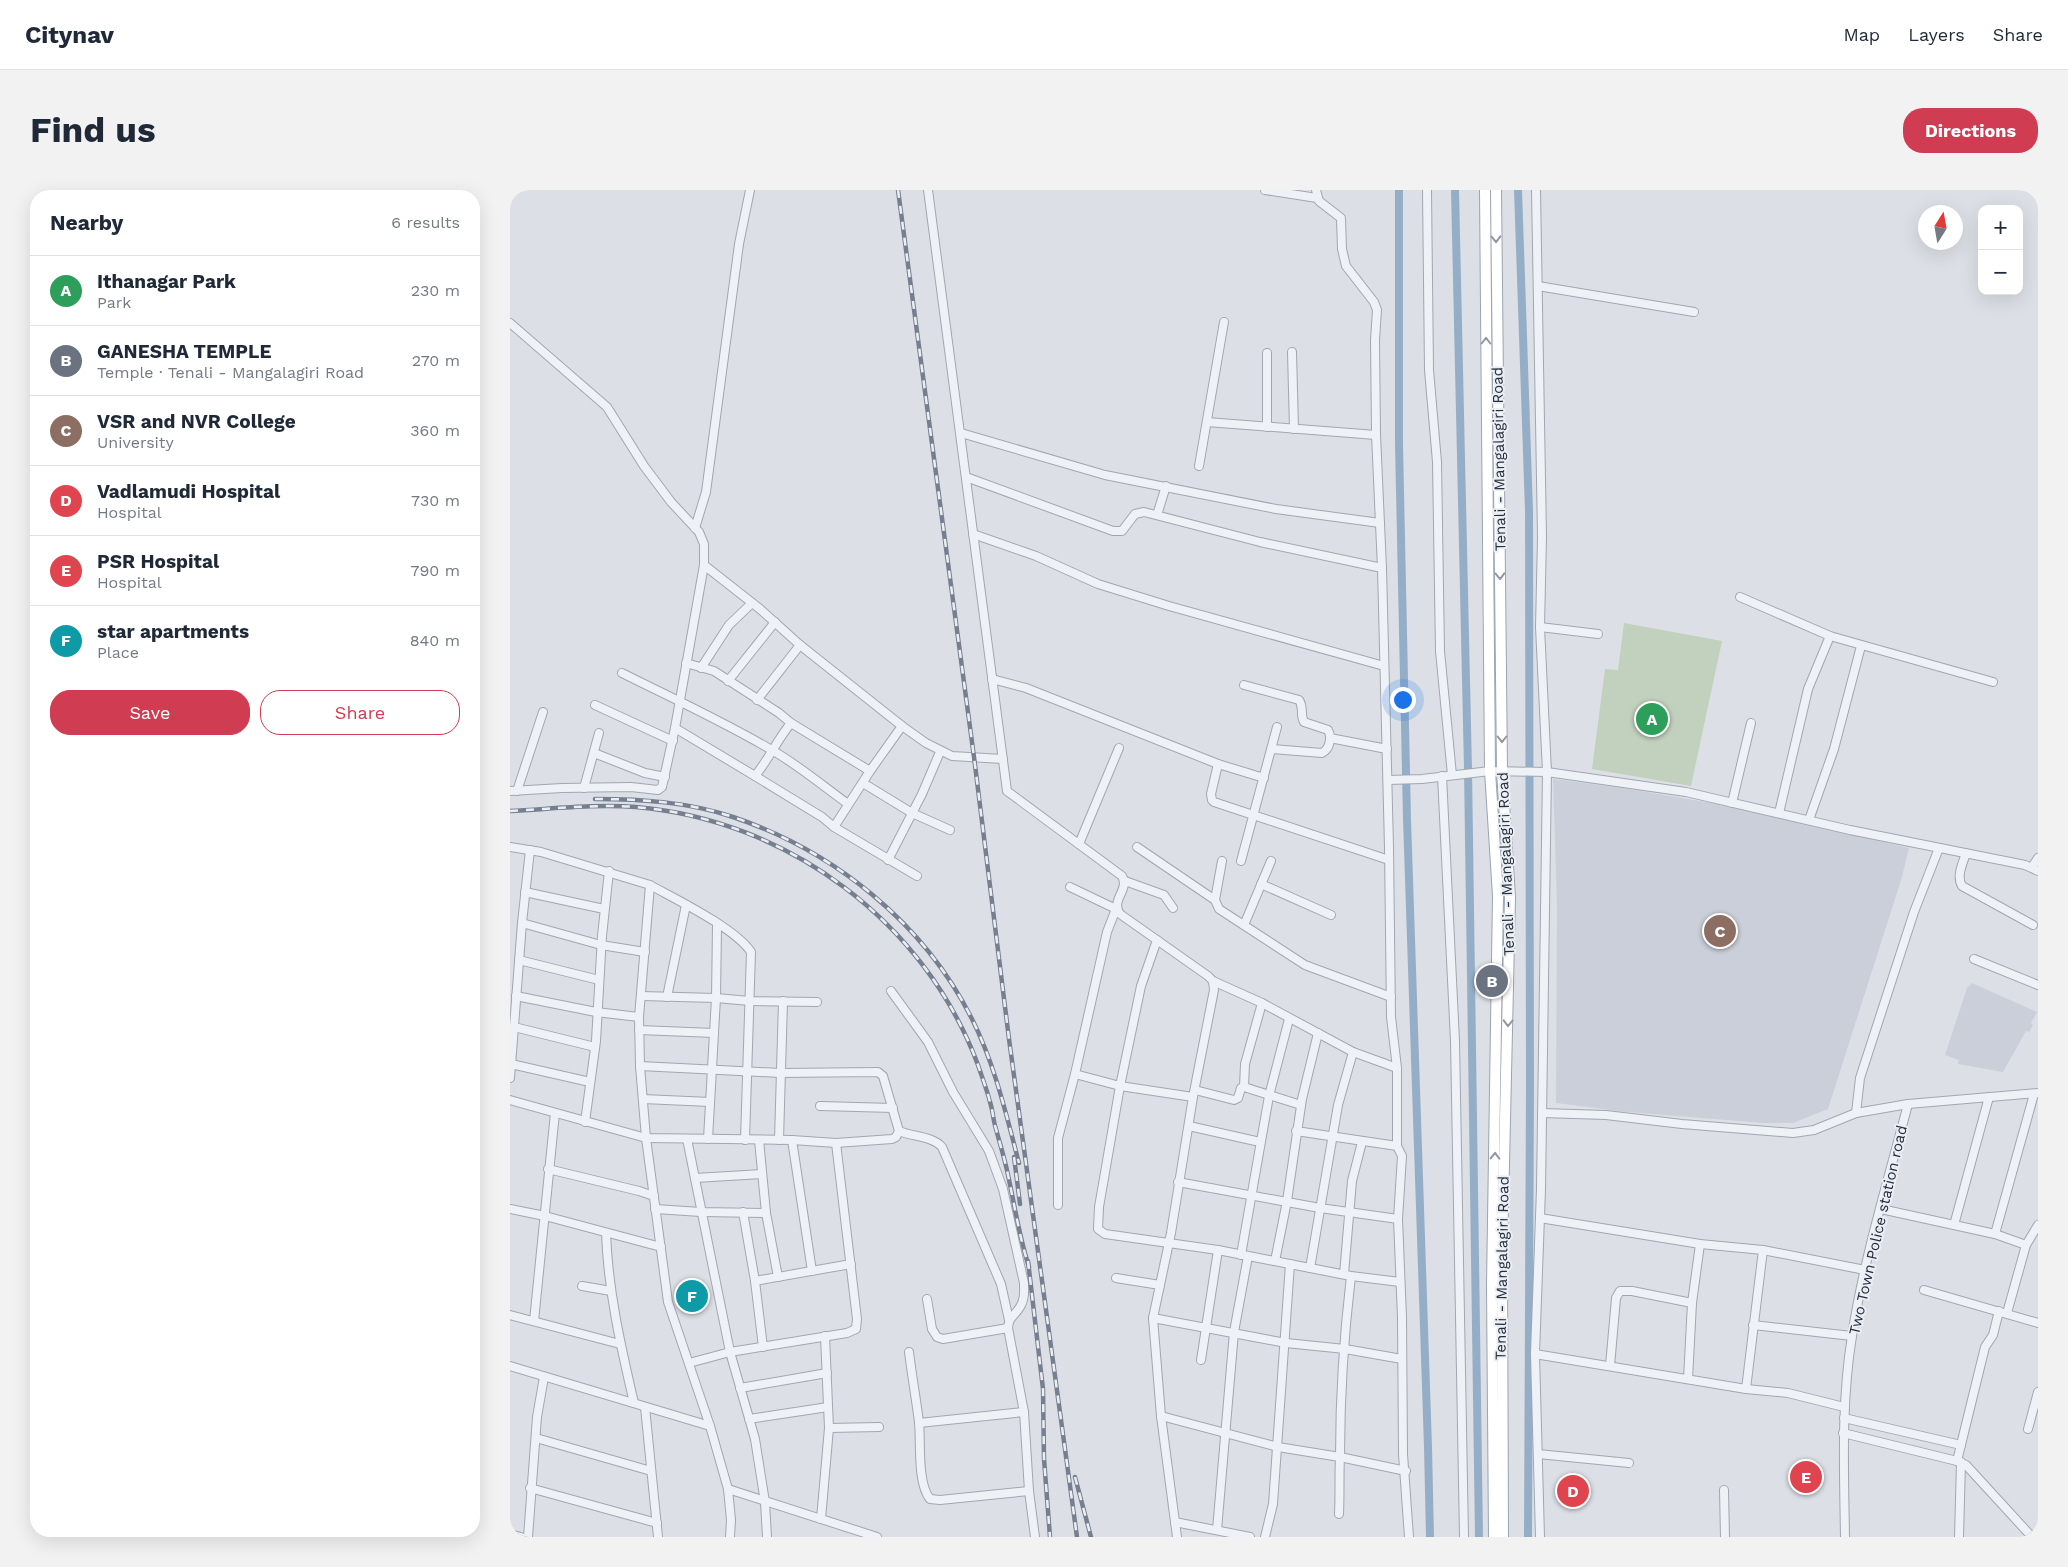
<!DOCTYPE html>
<meta charset="utf-8">
<style>
:root{--surface:#fff;--page:#f2f2f3;--text:#1f2937;--muted:#747a83;--line:#e0e1e3;--accent:#d03c51}
body{margin:0;font-family:"Work Sans",sans-serif;background:var(--page);color:var(--text)}
.controls{position:absolute;right:15px;top:15px;display:grid;overflow:hidden;border-radius:10px;box-shadow:0 5px 20px #0002}
.controls button{width:45px;height:45px;display:grid;place-items:center;padding:0;border:0;border-bottom:1px solid var(--line);background:var(--surface);color:var(--text);font:25px sans-serif}
.compass{position:absolute;left:1408px;top:15px;width:45px;height:45px;border-radius:50%;background:var(--surface);box-shadow:0 5px 20px #0002;rotate:11deg}
.you{position:absolute;left:892px;top:509px;width:18px;height:18px;margin:-12px;border:4px solid #fff;border-radius:50%;background:#1a73e8;box-shadow:0 0 0 8px #1a73e833}
.badge{display:grid;place-items:center;width:32px;height:32px;border-radius:50%;background:var(--accent);color:#fff;font-size:16px;font-weight:700}
.pin{position:absolute;translate:-50% -50%;border:2px solid #fff;box-shadow:0 1px 5px #0006}
.list{margin:0;padding:0;list-style:none}
h2{display:flex;justify-content:space-between;align-items:center;height:65px;margin:0;padding:0 20px;font-size:21px}
h2 small{font-size:16px;font-weight:400;color:var(--muted)}
.list li{display:grid;grid-template-columns:32px 1fr auto;gap:15px;align-items:center;box-sizing:border-box;height:70px;padding:0 20px;border-top:1px solid var(--line)}
.list b{display:block;font-size:19px;white-space:nowrap}
.list p{margin:0;font-size:16px;white-space:nowrap;color:var(--muted)}
.list em{font-size:16px;font-style:normal;color:var(--muted)}
.actions{display:flex;gap:10px;padding:15px 20px}
.actions a{flex:1;padding:11px 0;border:1px solid var(--accent);border-radius:20px;text-align:center;font-size:18px;color:var(--accent)}
.actions .main{background:var(--accent);color:#fff}
.map{position:relative;flex:none;width:1528px;height:1347px;overflow:hidden;border-radius:20px}
header{display:flex;align-items:center;gap:30px;box-sizing:border-box;height:70px;padding:0 25px;background:var(--surface);border-bottom:1px solid var(--line)}
header strong{font-size:24px}
nav{display:flex;gap:28px;margin-inline-start:auto;font-size:18px}
.intro{display:flex;align-items:center;justify-content:space-between;box-sizing:border-box;height:120px;padding:0 30px}
h1{margin:0;font-size:35px}
.button{padding:12px 22px;border-radius:20px;background:var(--accent);color:#fff;font-size:18px;font-weight:700}
main{display:flex;gap:30px;padding:0 30px}
aside{flex:1;background:var(--surface);border-radius:20px;box-shadow:0 5px 20px #0002}
.map>svg:first-child{display:block}
</style>
<header>
<strong>Citynav</strong>
<nav><a>Map</a><a>Layers</a><a>Share</a></nav>
</header>
<div class="intro"><h1>Find us</h1><a class="button">Directions</a></div>
<main>
<aside>
<h2>Nearby<small>6 results</small></h2>
<ul class="list">
<li><span class="badge" style="background:#2e9e5b">A</span><div><b>Ithanagar Park</b><p>Park</p></div><em>230 m</em></li>
<li><span class="badge" style="background:#6b7280">B</span><div><b>GANESHA TEMPLE</b><p>Temple · Tenali - Mangalagiri Road</p></div><em>270 m</em></li>
<li><span class="badge" style="background:#8d6e63">C</span><div><b>VSR and NVR College</b><p>University</p></div><em>360 m</em></li>
<li><span class="badge" style="background:#e0444e">D</span><div><b>Vadlamudi Hospital</b><p>Hospital</p></div><em>730 m</em></li>
<li><span class="badge" style="background:#e0444e">E</span><div><b>PSR Hospital</b><p>Hospital</p></div><em>790 m</em></li>
<li><span class="badge" style="background:#0f9aa8">F</span><div><b>star apartments</b><p>Place</p></div><em>840 m</em></li>
</ul>
<div class="actions"><a class="main">Save</a><a>Share</a></div>
</aside>
<div class="map">
<svg width="1528" height="1347" viewBox="0 0 1528 1347">
<rect width="100%" height="100%" fill="#dce0e6"/>
<g fill="#cacfd9">
<path d="M 1043,589 L 1113,598 L 1225,617 L 1399,658 L 1392,687 L 1318,919 L 1283,933 L 1253,933 L 1117,922 L 1046,913 L 1047,715 Z"/>
<path d="M 1462,793 L 1527,822 L 1521,833 L 1523,835 L 1519,842 L 1516,841 L 1493,882 L 1448,874 L 1449,870 L 1435,865 L 1457,798 Z"/>
</g>
<path fill="#c2d1bd" d="M 1114,433 L 1212,451 L 1181,596 L 1082,579 L 1095,479 L 1108,480 Z"/>
<g fill="none" stroke-linecap="round" stroke-linejoin="round">
<g stroke="#95aec8" stroke-width="8">
<path d="M 889,0 L 889,254 L 897,629 L 918,1257 L 920,1347"/>
<path d="M 945,0 L 958,579 L 969,1347"/>
<path d="M 1008,0 L 1019,321 L 1020,894 L 1018,1347"/>
</g>
<defs>
<g id="minor">
<path d="M 418,0 L 497,601 L 612,686 C 620,700 600,710 610,724 L 698,786 L 703,791 L 704,800 L 683,907 L 661,1043 L 643,1128 L 651,1226 L 667,1347"/>
<path d="M 755,0 L 807,8"/>
<path d="M 806,0 L 809,11 L 831,28 L 832,59 L 836,76 L 864,112 L 867,120 L 865,150 L 866,245 L 872,378 L 879,657 L 881,827 L 887,878 L 887,956 L 892,966 L 888,1029 L 892,1127 L 893,1264 L 899,1347"/>
<path d="M 917,0 L 919,180 L 927,272 L 930,461 L 942,585"/>
<path d="M 1026,0 L 1032,347 L 1030,437 L 1037,582 L 1031,999 L 1025,1164 L 1030,1347"/>
<path d="M 1028,96 L 1184,122"/>
<path d="M 0,133 L 97,217 L 134,276 L 161,312 L 189,342 L 194,354 L 194,375 L 165,538 L 152,597 L 148,600 L 121,597 L 52,598 L 0,601"/>
<path d="M 782,162 L 784,239"/>
<path d="M 757,163 L 757,237"/>
<path d="M 697,232 L 866,245"/>
<path d="M 451,243 L 595,285 L 766,319 L 870,333"/>
<path d="M 689,276 L 714,132"/>
<path d="M 456,287 L 603,341 L 612,341 L 625,324 L 634,322 L 750,352 L 872,378"/>
<path d="M 647,325 L 656,296"/>
<path d="M 185,338 L 196,302 L 229,54 L 240,0"/>
<path d="M 463,344 L 526,366 L 588,394 L 659,416 L 874,476"/>
<path d="M 194,375 L 250,419 L 290,455 L 392,536"/>
<path d="M 1230,407 L 1320,446 L 1483,492"/>
<path d="M 1030,437 L 1088,444"/>
<path d="M 176,473 L 204,481 L 269,523 L 281,533 L 360,581 L 392,536 L 416,553 L 442,566 L 493,569"/>
<path d="M 191,478 L 219,435 L 242,413"/>
<path d="M 112,483 C 162,508 212,531 260,559 C 287,574 313,596 338,614"/>
<path d="M 482,489 L 516,498 L 708,574 L 754,588"/>
<path d="M 218,491 L 265,432"/>
<path d="M 734,495 L 789,510 C 794,517 790,525 794,532 L 818,540 C 822,547 820,559 812,563 L 762,559"/>
<path d="M 247,510 L 290,455"/>
<path d="M 85,515 L 163,551"/>
<path d="M 281,533 C 267,550 259,569 245,586 L 312,627 L 324,637 L 360,581"/>
<path d="M 165,538 L 245,586"/>
<path d="M 820,548 L 877,559"/>
<path d="M 84,563 L 135,583 L 155,587"/>
<path d="M 708,574 L 701,604 L 702,610 L 704,612 L 879,670"/>
<path d="M 932,586 L 945,851 L 954,1347"/>
<path d="M 878,590 L 912,589 L 980,581 L 1037,582 L 1176,602 L 1340,640 L 1515,675 L 1528,681"/>
<path d="M 353,593 L 402,623 L 440,640"/>
<path d="M 74,598 L 89,543"/>
<path d="M 7,601 L 33,522"/>
<path d="M 1222,613 L 1241,533"/>
<path d="M 1269,623 L 1298,499 L 1320,446"/>
<path d="M 1299,630 L 1324,559 L 1351,456"/>
<path d="M 324,637 L 407,686"/>
<path d="M 569,654 L 609,558"/>
<path d="M 0,657 L 31,662 L 140,695 L 129,827 L 130,876 L 136,948 L 158,1112 L 200,1236 L 218,1299 L 221,1330 L 220,1347"/>
<path d="M 627,657 L 705,710"/>
<path d="M 1456,663 C 1453,673 1446,686 1452,696 L 1523,735"/>
<path d="M 378,670 L 412,604 L 430,562"/>
<path d="M 712,671 L 705,710 L 709,719 L 795,775 L 881,807"/>
<path d="M 731,671 L 767,537"/>
<path d="M 1522,677 L 1528,668"/>
<path d="M 615,691 L 654,705 L 663,718"/>
<path d="M 751,694 L 821,725"/>
<path d="M 140,695 C 167,710 225,738 241,762 L 235,950"/>
<path d="M 15,702 L 94,719"/>
<path d="M 12,733 L 91,755 L 135,762"/>
<path d="M 734,735 L 761,671"/>
<path d="M 647,750 L 631,796 L 610,896 L 589,1017 L 588,1039 L 595,1044 L 708,1060 L 841,1086 L 890,1092"/>
<path d="M 1464,769 L 1528,795"/>
<path d="M 9,770 L 89,790"/>
<path d="M 703,791 L 752,813 L 843,862 L 887,878"/>
<path d="M 381,801 L 418,852 L 443,902 L 479,961 L 493,999 L 514,1093 C 514,1102 515,1109 510,1117 C 504,1127 499,1126 498,1138"/>
<path d="M 6,806 L 86,822 L 129,827"/>
<path d="M 131,806 L 206,808 L 240,811 L 307,812"/>
<path d="M 157,807 L 176,715"/>
<path d="M 4,837 L 85,857"/>
<path d="M 129,840 L 204,843"/>
<path d="M 1,874 L 80,892"/>
<path d="M 565,884 L 610,896 L 683,907"/>
<path d="M 0,888 L 12,733 L 20,660"/>
<path d="M 734,897 L 735,874 L 752,813"/>
<path d="M 685,900 L 724,910 L 728,908 L 731,898 L 734,897 L 791,915"/>
<path d="M 133,909 L 200,912"/>
<path d="M 0,910 L 136,948 L 282,950 L 326,953 L 382,949 L 386,947 L 389,941 L 373,886 L 368,882 L 270,883 L 130,876"/>
<path d="M 310,916 L 383,918"/>
<path d="M 1032,923 L 1096,925 L 1172,934 L 1283,943 L 1304,940 L 1346,923 L 1398,914 L 1528,903"/>
<path d="M 1346,923 L 1350,888 L 1404,722 L 1429,658"/>
<path d="M 75,932 L 86,851 L 92,746 L 99,681"/>
<path d="M 679,936 L 750,952"/>
<path d="M 389,941 C 403,947 422,946 432,957 L 491,1094 L 499,1130"/>
<path d="M 786,941 L 887,956"/>
<path d="M 177,949 L 220,1162 L 245,1249 L 255,1312 L 257,1347"/>
<path d="M 198,949 L 206,808 L 207,735"/>
<path d="M 249,950 L 256,1023 L 268,1087"/>
<path d="M 269,950 L 273,811"/>
<path d="M 282,950 L 302,1081"/>
<path d="M 38,979 L 129,1001 L 144,1006"/>
<path d="M 185,988 L 252,984"/>
<path d="M 668,992 L 810,1018 L 888,1029"/>
<path d="M 548,1015 L 548,948 L 565,884 L 597,742 L 606,719 L 560,697"/>
<path d="M 0,1019 L 35,1026 L 151,1057"/>
<path d="M 145,1019 L 191,1022 L 256,1023"/>
<path d="M 1371,1019 L 1485,1044 L 1516,1055"/>
<path d="M 233,1022 L 245,1091 L 253,1157"/>
<path d="M 1030,1028 L 1190,1054 L 1253,1060 L 1355,1080"/>
<path d="M 1444,1035 L 1479,907"/>
<path d="M 96,1043 C 98,1101 111,1157 124,1213"/>
<path d="M 1485,1044 L 1524,904"/>
<path d="M 731,1065 L 759,906 L 779,829"/>
<path d="M 765,1071 L 777,1011 L 792,909 L 808,843"/>
<path d="M 800,1078 L 828,915 L 843,862"/>
<path d="M 834,1084 L 842,991 L 852,952"/>
<path d="M 606,1088 L 650,1095"/>
<path d="M 245,1091 L 341,1074"/>
<path d="M 72,1096 L 101,1101"/>
<path d="M 1414,1100 L 1528,1133"/>
<path d="M 417,1109 L 422,1139 L 427,1147 L 433,1149 L 498,1138 L 514,1222 L 519,1301 L 525,1347"/>
<path d="M 1497,1123 L 1516,1055 L 1528,1035"/>
<path d="M 0,1125 L 110,1154"/>
<path d="M 643,1128 L 776,1153 L 835,1159 L 892,1169"/>
<path d="M 24,1131 L 45,923"/>
<path d="M 1243,1135 L 1342,1146"/>
<path d="M 399,1162 C 402,1186 406,1209 409,1232 C 411,1253 407,1293 420,1309 L 430,1310 L 519,1301"/>
<path d="M 1025,1164 L 1236,1199 L 1278,1203 L 1334,1217"/>
<path d="M 691,1170 L 708,1060"/>
<path d="M 179,1173 L 220,1162 L 337,1143 L 346,1139 L 347,1129 L 326,953"/>
<path d="M 0,1176 L 200,1236"/>
<path d="M 1100,1176 L 1106,1108 L 1110,1101 L 1122,1101 L 1182,1113"/>
<path d="M 1178,1189 L 1182,1113 L 1190,1054"/>
<path d="M 230,1198 L 317,1183"/>
<path d="M 1236,1199 L 1253,1060"/>
<path d="M 135,1217 L 148,1347"/>
<path d="M 651,1226 L 768,1257 L 830,1267 L 896,1281"/>
<path d="M 1334,1228 L 1451,1255"/>
<path d="M 239,1229 L 318,1217"/>
<path d="M 409,1233 L 514,1222"/>
<path d="M 319,1238 L 369,1237"/>
<path d="M 1518,1239 L 1528,1202"/>
<path d="M 1333,1243 L 1447,1271 L 1456,1275 L 1522,1347"/>
<path d="M 26,1248 L 141,1281"/>
<path d="M 1028,1264 L 1119,1273"/>
<path d="M 1447,1271 L 1475,1157 L 1483,1145 L 1489,1121"/>
<path d="M 20,1298 L 147,1333"/>
<path d="M 218,1299 L 367,1347"/>
<path d="M 1214,1300 L 1215,1347"/>
<path d="M 829,1324 C 830,1304 829,1286 830,1266 C 830,1206 834,1145 841,1086"/>
<path d="M 311,1329 L 319,1238 L 315,1146"/>
<path d="M 665,1332 L 740,1347"/>
<path d="M 707,1340 L 724,1142 L 738,1066"/>
<path d="M 0,1344 L 11,1347"/>
<path d="M 18,1347 L 27,1227 L 34,1187"/>
<path d="M 755,1347 L 763,1314 L 780,1074"/>
<path d="M 1335,1347 C 1334,1280 1331,1213 1342,1146 C 1354,1068 1378,991 1398,914"/>
<path d="M 1449,1347 L 1451,1272"/>
</g>
<g id="major">
<path d="M 975,0 L 980,581 L 988,706 L 982,1095 L 984,1347"/>
<path d="M 986,0 L 992,581 L 1000,707 L 992,1063 L 993,1347"/>
</g>
</defs>
<use href="#minor" stroke="#a1a7b0" stroke-width="10"/>
<use href="#major" stroke="#9ba4b2" stroke-width="12"/>
<use href="#minor" stroke="#eef1f5" stroke-width="8"/>
<use href="#major" stroke="#fff" stroke-width="10"/>
<defs>
<g id="rail">
<path d="M 388,0 L 464,567 L 499,849 L 567,1347"/>
<path d="M 85,609 C 131,609 179,612 223,627 C 324,661 414,733 462,829 C 485,875 496,924 509,973"/>
<path d="M 0,621 C 42,619 84,614 126,617 C 278,630 415,732 468,875 C 472,887 477,900 480,912 C 483,921 483,930 486,939 C 490,954 495,970 498,985 C 505,1017 509,1046 519,1077"/>
<path d="M 504,967 L 510,1014"/>
<path d="M 518,1071 L 533,1199 L 534,1269 L 540,1347"/>
<path d="M 565,1287 L 581,1347"/>
</g>
</defs>
<use href="#rail" stroke="#757f90" stroke-width="4.5"/>
<use href="#rail" stroke="#ebeff4" stroke-width="2.5" stroke-dasharray="8" stroke-linecap="butt"/>
</g>
<defs><path id="oneway-chevron" d="M-2-3.5L2.5 0L-2 3.5" fill="none" stroke-width="1.6" stroke-linecap="round" stroke-linejoin="round" transform="scale(1.25)"/></defs>
<g stroke="#92969e">
<use href="#oneway-chevron" transform="translate(986 49) rotate(89)"/>
<use href="#oneway-chevron" transform="translate(976 151) rotate(-90)"/>
<use href="#oneway-chevron" transform="translate(990 386) rotate(89)"/>
<use href="#oneway-chevron" transform="translate(992 549) rotate(90)"/>
<use href="#oneway-chevron" transform="translate(998 833) rotate(91)"/>
<use href="#oneway-chevron" transform="translate(985 966) rotate(-89)"/>
</g>
<g text-anchor="middle" stroke-width="4" stroke-linejoin="round" paint-order="stroke">
<g font-size="15" fill="#252e3d" stroke="#ebeff4">
<text transform="translate(989 269) rotate(-91)" y="5">Tenali - Mangalagiri Road</text>
<text transform="translate(996 674) rotate(-92)" y="5">Tenali - Mangalagiri Road</text>
<text transform="translate(1368 1040) rotate(-77)" y="5">Two Town Police station road</text>
<text transform="translate(992 1078) rotate(-89)" y="5">Tenali - Mangalagiri Road</text>
</g>
</g>
</svg>
<div class="controls">
<button>+</button>
<button>−</button>
</div>
<svg class="compass" viewBox="-18 -18 36 36"><path d="M0-13l5 13h-10z" fill="#e53935"/><path d="M0 13l5-13h-10z" fill="#747a83"/></svg>
<div class="you"></div>
<div class="pin badge" style="left:1142px;top:529px;background:#2e9e5b">A</div>
<div class="pin badge" style="left:982px;top:791px;background:#6b7280">B</div>
<div class="pin badge" style="left:1210px;top:741px;background:#8d6e63">C</div>
<div class="pin badge" style="left:1063px;top:1301px;background:#e0444e">D</div>
<div class="pin badge" style="left:1296px;top:1287px;background:#e0444e">E</div>
<div class="pin badge" style="left:182px;top:1106px;background:#0f9aa8">F</div>
</div>
</main>
